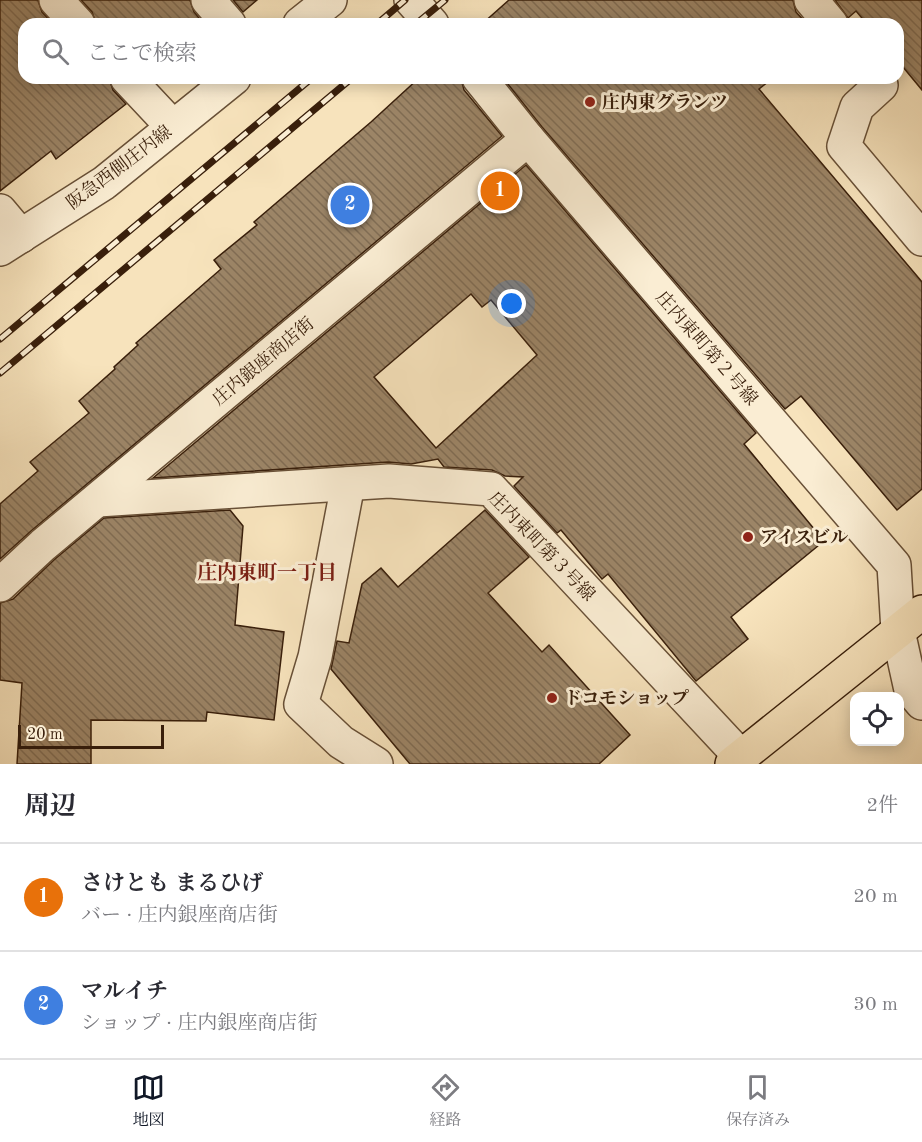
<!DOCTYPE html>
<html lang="ja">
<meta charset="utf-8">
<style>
:root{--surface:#fff;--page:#f7f7f7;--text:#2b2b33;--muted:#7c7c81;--line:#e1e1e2;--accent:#111827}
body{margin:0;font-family:"Old Standard TT","Noto Serif JP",serif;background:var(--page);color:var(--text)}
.controls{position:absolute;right:18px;bottom:18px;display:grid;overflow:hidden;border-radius:12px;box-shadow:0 3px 15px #0003}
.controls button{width:54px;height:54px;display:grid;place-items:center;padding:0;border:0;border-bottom:2px solid var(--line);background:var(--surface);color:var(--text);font:30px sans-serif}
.scale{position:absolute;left:18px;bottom:15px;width:146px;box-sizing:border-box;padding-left:6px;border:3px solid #391f0b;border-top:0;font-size:16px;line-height:21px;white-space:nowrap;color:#391f0b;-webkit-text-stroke:4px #faedd3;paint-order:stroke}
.you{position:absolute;left:512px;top:304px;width:21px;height:21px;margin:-15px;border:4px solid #fff;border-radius:50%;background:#1a73e8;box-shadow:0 0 0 9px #1a73e833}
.badge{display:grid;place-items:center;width:39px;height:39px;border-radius:50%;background:var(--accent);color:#fff;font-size:20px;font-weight:700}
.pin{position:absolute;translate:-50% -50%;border:3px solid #fff;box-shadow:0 2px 6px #0006}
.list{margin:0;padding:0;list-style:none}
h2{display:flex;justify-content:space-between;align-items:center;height:78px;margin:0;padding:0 24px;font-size:26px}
h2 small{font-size:20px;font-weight:400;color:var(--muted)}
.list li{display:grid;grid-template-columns:39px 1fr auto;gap:18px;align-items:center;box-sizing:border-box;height:108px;padding:0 24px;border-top:2px solid var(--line)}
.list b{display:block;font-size:22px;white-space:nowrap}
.list p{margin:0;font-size:20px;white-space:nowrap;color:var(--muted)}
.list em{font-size:20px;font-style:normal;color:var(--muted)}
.icon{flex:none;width:33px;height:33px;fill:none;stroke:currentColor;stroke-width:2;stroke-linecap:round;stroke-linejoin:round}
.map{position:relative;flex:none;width:922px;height:764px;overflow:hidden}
.search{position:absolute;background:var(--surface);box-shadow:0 3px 15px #0003;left:18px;right:18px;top:18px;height:66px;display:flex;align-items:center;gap:15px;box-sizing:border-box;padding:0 21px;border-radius:18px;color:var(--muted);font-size:22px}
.sheet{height:294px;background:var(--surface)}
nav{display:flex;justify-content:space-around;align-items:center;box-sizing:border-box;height:84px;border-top:2px solid var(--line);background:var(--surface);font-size:16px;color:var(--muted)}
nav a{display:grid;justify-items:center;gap:3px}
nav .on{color:var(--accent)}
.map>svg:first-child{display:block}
</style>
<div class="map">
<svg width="922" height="764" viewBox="0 0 922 764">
<defs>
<pattern id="building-back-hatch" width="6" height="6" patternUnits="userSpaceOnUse" patternTransform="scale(1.5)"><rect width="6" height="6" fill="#9c8567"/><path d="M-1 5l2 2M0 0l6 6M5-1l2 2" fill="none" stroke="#806c53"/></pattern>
</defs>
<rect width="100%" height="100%" fill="#f7e3bc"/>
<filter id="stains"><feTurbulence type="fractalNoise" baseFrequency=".00333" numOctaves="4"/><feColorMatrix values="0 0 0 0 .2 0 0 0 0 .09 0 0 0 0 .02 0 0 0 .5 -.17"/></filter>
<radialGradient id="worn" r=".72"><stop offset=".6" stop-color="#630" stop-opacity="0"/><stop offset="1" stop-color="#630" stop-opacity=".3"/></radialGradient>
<g fill="url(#building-back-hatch)" stroke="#391f0b" stroke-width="1.5" fill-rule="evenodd">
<path d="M 0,0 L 38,0 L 42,12 L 53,24 L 24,24 L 24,78 L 109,78 L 113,90 L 126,104 L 56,159 L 51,151 L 0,191 Z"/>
<path d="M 81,0 L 190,0 L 194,12 L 204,24 L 96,24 L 92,12 Z"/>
<path d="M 233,0 L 257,0 L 243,12 Z"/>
<path d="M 509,0 L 793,0 L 796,12 L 807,24 L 482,24 Z"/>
<path d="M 835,0 L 922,0 L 922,90 L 898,61 L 898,24 L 867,24 L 856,11 L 848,18 Z"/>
<path d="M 419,78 L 461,78 L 464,90 L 502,136 L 31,531 L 0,559 L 0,504 L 38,471 L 30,462 L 89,413 L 79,401 L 115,369 L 114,367 L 138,345 L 136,343 L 221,269 L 214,260 L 257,225 L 254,222 L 371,122 Z"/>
<path d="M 503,78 L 773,78 L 759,89 L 922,282 L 922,489 L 897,510 L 801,396 L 785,409 L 542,127 Z"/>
<path d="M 526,165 L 756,433 L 744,444 L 824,541 L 731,617 L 748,639 L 696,681 L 608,574 L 602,579 L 561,530 L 557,533 L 514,486 L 523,477 L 505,476 L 492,470 L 444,467 L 438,459 L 411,464 L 388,462 L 153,478 ZM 471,294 L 482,307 L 491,300 L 537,355 L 436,448 L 374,377 Z"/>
<path d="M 230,510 L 243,526 L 235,625 L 284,632 L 274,720 L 207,712 L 206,721 L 91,720 L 91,764 L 17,764 L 22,683 L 0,680 L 0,603 L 13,599 L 55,559 L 104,518 Z"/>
<path d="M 485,510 L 529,557 L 488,593 L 542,652 L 549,645 L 630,735 L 599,764 L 410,764 L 331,669 L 337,641 L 349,643 L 362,584 L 381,568 L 398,587 Z"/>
</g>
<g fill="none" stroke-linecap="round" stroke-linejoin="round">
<defs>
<g id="minor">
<path d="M 56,0 L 78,24"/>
<path d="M 208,0 L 229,24"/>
<path d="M 411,0 L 432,24"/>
<path d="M 811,0 L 831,24"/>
<path d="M 300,24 L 330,0"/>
<path d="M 127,78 L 173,127"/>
<path d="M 479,78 L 528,139 L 894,565 L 898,631 L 911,690 L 922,703"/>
<path d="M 876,78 L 881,85 L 857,107 L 844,146 L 922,239"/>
<path d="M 0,211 L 21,236"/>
<path d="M 0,249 L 104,183 L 234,78"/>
<path d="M 348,484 L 315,657 L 301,704 L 341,742 L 376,764"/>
<path d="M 98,500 L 389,481 L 491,489 L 741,757"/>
<path d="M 0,585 L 43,545 L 528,139"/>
</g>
<path id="highway" d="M 732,764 L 922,612"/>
</defs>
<use href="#minor" stroke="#685037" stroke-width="36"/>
<use href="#highway" stroke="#391f0b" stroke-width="36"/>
<use href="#minor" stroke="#faedd3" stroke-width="33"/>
<use href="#highway" stroke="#f7e3bc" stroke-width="33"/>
<defs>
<g id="rail">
<path d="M 377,24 L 405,0"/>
<path d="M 416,24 L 445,0"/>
<path d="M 0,339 L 312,78"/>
<path d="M 0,373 L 352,78"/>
</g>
</defs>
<use href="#rail" stroke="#391f0b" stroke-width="7"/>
<use href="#rail" stroke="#faedd3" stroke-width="4.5" stroke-dasharray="14" stroke-linecap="butt"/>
</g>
<g fill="#8f2418" stroke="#faedd3" stroke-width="2">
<circle cx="590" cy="102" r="6"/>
<circle cx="748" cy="537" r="6"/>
<circle cx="552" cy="698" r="6"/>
</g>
<g text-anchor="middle" stroke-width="6" stroke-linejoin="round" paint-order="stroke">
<g font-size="18" font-weight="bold" fill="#391f0b" stroke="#faedd3" text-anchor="start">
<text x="602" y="108">庄内東グランツ</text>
<text x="760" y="543">アイスビル</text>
<text x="564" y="704">ドコモショップ</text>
</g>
<g font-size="18" fill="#391f0b" stroke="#faedd3">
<text transform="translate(119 167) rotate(-37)" y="6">阪急西側庄内線</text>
<text transform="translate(707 348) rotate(49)" y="6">庄内東町第２号線</text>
<text transform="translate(263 361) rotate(-40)" y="6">庄内銀座商店街</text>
<text transform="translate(542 546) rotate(46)" y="6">庄内東町第３号線</text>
</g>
<g font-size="20" font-weight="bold" fill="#7a1f14" stroke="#faedd3">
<text x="267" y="579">庄内東町一丁目</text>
</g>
</g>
<rect width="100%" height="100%" filter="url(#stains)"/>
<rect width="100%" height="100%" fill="url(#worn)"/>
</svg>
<div class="controls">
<button><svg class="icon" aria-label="locate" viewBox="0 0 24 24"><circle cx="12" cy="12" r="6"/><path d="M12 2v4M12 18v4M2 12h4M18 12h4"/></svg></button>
</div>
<div class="scale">20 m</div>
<div class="you"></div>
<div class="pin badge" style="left:500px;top:191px;background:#e8710a">1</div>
<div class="pin badge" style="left:350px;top:205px;background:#3f7fe0">2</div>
<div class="search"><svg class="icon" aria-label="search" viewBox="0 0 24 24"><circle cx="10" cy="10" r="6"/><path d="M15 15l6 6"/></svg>ここで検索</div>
</div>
<section class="sheet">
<h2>周辺<small>2件</small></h2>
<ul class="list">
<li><span class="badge" style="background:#e8710a">1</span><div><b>さけとも まるひげ</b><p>バー · 庄内銀座商店街</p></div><em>20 m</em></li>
<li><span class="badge" style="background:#3f7fe0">2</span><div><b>マルイチ</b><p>ショップ · 庄内銀座商店街</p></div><em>30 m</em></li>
</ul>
</section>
<nav>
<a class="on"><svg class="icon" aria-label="map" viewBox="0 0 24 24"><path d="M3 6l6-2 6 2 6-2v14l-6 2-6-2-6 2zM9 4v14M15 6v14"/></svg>地図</a>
<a><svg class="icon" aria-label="directions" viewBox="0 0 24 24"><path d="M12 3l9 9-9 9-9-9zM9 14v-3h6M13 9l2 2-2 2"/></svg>経路</a>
<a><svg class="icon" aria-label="saved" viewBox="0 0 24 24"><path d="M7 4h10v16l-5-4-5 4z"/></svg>保存済み</a>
</nav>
